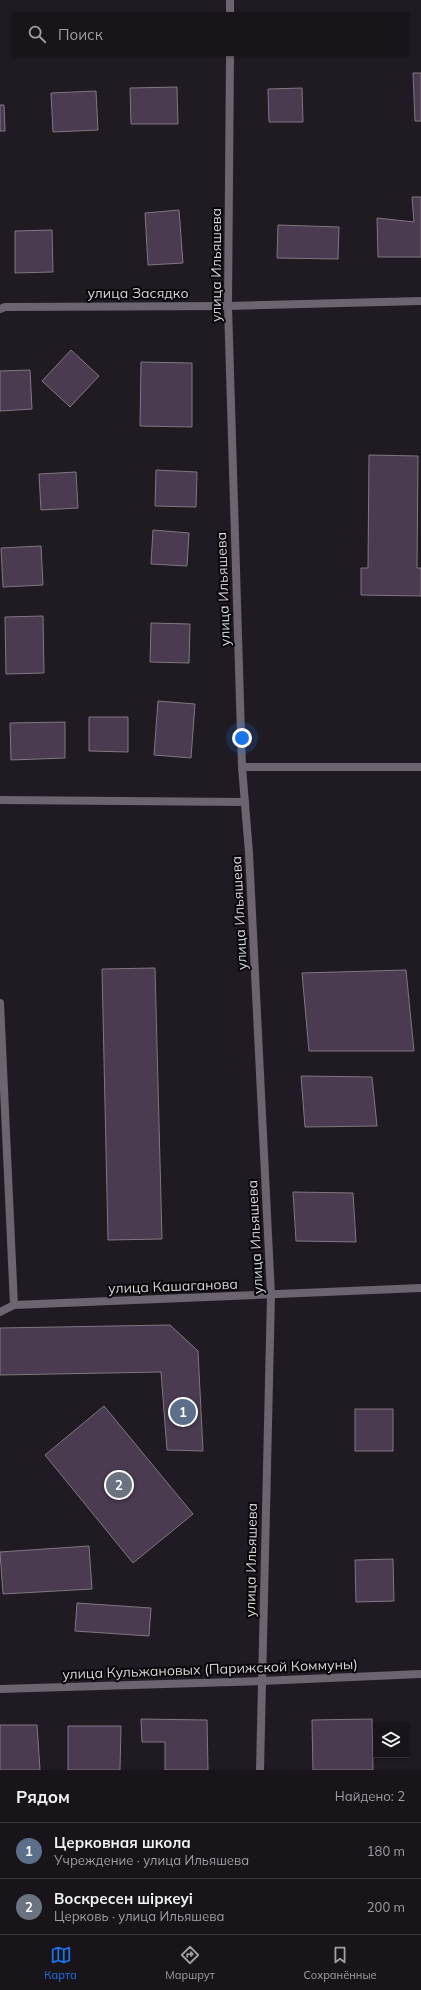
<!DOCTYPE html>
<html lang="ru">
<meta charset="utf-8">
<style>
:root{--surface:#18141a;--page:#252127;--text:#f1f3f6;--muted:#9f9ea2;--line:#363339;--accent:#1a73e8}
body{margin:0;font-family:Mulish,sans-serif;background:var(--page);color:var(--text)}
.controls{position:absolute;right:12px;bottom:12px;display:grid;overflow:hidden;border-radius:0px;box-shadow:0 1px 3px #0004}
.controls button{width:36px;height:36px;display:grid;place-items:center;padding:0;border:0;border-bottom:1px solid var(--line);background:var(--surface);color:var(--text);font:20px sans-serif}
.you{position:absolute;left:242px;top:738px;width:14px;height:14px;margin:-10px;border:3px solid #fff;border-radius:50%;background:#1a73e8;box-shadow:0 0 0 6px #1a73e833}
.badge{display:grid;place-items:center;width:26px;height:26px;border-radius:50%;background:var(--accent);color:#fff;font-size:13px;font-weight:700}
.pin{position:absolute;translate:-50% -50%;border:2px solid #fff;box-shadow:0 1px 4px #0006}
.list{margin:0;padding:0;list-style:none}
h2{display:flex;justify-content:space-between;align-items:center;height:52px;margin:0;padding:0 16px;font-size:17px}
h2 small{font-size:13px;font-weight:400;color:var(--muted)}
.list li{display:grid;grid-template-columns:26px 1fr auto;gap:12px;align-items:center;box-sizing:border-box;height:56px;padding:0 16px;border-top:1px solid var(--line)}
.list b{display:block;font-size:15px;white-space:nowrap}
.list p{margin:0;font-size:13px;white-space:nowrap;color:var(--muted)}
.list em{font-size:13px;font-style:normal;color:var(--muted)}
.icon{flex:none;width:22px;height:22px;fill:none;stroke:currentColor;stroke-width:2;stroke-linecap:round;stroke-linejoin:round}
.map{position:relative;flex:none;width:421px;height:1770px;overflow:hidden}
.search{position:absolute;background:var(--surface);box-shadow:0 1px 3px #0004;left:12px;right:12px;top:12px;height:44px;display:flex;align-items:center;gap:10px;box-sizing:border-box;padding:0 14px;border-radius:0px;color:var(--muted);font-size:15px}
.sheet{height:164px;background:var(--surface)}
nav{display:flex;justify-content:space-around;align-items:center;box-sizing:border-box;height:56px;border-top:1px solid var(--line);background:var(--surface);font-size:11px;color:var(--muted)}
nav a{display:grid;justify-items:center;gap:2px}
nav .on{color:var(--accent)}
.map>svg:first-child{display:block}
</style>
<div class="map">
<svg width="421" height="1770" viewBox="0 0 421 1770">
<rect width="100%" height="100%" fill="#201a22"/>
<g fill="#4a3b50" stroke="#7f7781">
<path d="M 413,73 L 421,73 L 421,121 L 415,121 Z"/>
<path d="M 177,87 L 178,124 L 131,124 L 130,88 Z"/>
<path d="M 302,88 L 303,122 L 269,122 L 268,89 Z"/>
<path d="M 96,91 L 98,130 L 53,132 L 51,93 Z"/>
<path d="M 0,105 L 4,105 L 5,131 L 0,131 Z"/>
<path d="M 412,197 L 421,197 L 421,257 L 378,257 L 377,218 L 414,222 Z"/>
<path d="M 179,210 L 183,263 L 148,265 L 145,213 Z"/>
<path d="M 278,225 L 339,227 L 338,259 L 277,258 Z"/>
<path d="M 52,230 L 53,272 L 15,273 L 15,231 Z"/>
<path d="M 71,350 L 99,376 L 70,407 L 42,381 Z"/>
<path d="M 141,362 L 192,363 L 192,427 L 140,426 Z"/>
<path d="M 30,370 L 32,409 L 0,411 L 0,371 Z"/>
<path d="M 369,455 L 418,456 L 417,568 L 421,568 L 421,596 L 361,595 L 361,568 L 368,568 Z"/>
<path d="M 156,470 L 197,472 L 196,507 L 155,506 Z"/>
<path d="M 76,472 L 78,508 L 41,510 L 39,474 Z"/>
<path d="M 153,530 L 189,533 L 187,566 L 151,564 Z"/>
<path d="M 41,546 L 43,585 L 3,587 L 1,548 Z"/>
<path d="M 43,616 L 44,673 L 6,674 L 5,617 Z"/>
<path d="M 151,623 L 190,624 L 189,663 L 150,662 Z"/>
<path d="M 158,701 L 195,704 L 191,758 L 154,755 Z"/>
<path d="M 89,717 L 128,717 L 128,752 L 89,751 Z"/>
<path d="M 65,722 L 65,758 L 11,760 L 10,723 Z"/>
<path d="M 155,968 L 162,1239 L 108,1240 L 102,969 Z"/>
<path d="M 406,970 L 414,1051 L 309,1051 L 302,973 Z"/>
<path d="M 301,1076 L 372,1077 L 377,1126 L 305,1127 Z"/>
<path d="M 293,1192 L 353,1193 L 356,1242 L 296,1241 Z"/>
<path d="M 170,1325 L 198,1351 L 203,1451 L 167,1450 L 161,1372 L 0,1375 L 0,1328 Z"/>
<path d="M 104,1406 L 193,1514 L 133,1563 L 45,1455 Z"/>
<rect x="355" y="1409" width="38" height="42"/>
<path d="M 89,1546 L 92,1589 L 3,1594 L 0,1552 Z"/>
<path d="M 393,1559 L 394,1601 L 356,1602 L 355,1560 Z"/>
<path d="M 77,1603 L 151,1608 L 149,1636 L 75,1631 Z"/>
<path d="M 141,1719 L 207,1720 L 208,1770 L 165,1770 L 165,1742 L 142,1742 Z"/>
<path d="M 372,1719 L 373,1770 L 313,1770 L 312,1720 Z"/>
<path d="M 0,1725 L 37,1725 L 40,1770 L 0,1770 Z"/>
<path d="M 68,1726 L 121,1726 L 120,1770 L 68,1770 Z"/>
</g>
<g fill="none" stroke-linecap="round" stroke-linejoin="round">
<g stroke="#6c656f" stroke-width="8">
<path d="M 230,13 L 230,0"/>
<path d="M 230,55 L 228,306 L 242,767 L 249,853 L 271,1295 L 260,1770"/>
<path d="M 0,309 L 5,307 L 228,306 L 421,301"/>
<path d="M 242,767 L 421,767"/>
<path d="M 0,800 L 245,802"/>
<path d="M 0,1003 L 14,1305"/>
<path d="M 0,1312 L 14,1305 L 421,1288"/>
<path d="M 0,1689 L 261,1681 L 421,1674"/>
</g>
</g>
<g text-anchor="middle" stroke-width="4" stroke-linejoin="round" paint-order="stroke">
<g font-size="14" fill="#d9d5da" stroke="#080609">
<text transform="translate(216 265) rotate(-90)" y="5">улица Ильяшева</text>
<text x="138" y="298">улица Засядко</text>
<text transform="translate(223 589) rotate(-92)" y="5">улица Ильяшева</text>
<text transform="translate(239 913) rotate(-93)" y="5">улица Ильяшева</text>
<text transform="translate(255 1237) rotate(-93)" y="5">улица Ильяшева</text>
<text transform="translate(173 1286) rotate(-2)" y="5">улица Кашаганова</text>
<text transform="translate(251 1560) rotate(-89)" y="5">улица Ильяшева</text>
<text transform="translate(210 1669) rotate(-2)" y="5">улица Кульжановых (Парижской Коммуны)</text>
</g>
</g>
</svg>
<div class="controls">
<button><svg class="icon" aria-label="layers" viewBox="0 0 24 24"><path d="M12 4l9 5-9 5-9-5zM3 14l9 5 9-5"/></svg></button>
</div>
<div class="you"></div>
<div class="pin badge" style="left:183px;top:1412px;background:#5c6f8a">1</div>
<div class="pin badge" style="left:119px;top:1485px;background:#6b7280">2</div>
<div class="search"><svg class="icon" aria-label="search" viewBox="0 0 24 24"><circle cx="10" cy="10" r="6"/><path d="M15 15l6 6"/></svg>Поиск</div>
</div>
<section class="sheet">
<h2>Рядом<small>Найдено: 2</small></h2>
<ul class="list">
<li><span class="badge" style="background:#5c6f8a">1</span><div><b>Церковная школа</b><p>Учреждение · улица Ильяшева</p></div><em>180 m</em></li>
<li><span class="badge" style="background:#6b7280">2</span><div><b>Воскресен шіркеуі</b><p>Церковь · улица Ильяшева</p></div><em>200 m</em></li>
</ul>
</section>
<nav>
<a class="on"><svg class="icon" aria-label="map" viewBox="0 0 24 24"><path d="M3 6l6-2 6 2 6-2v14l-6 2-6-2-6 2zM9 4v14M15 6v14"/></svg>Карта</a>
<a><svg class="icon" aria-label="directions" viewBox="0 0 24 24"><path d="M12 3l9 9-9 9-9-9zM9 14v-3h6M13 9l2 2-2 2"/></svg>Маршрут</a>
<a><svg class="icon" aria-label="saved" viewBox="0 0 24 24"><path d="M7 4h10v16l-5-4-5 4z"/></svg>Сохранённые</a>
</nav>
